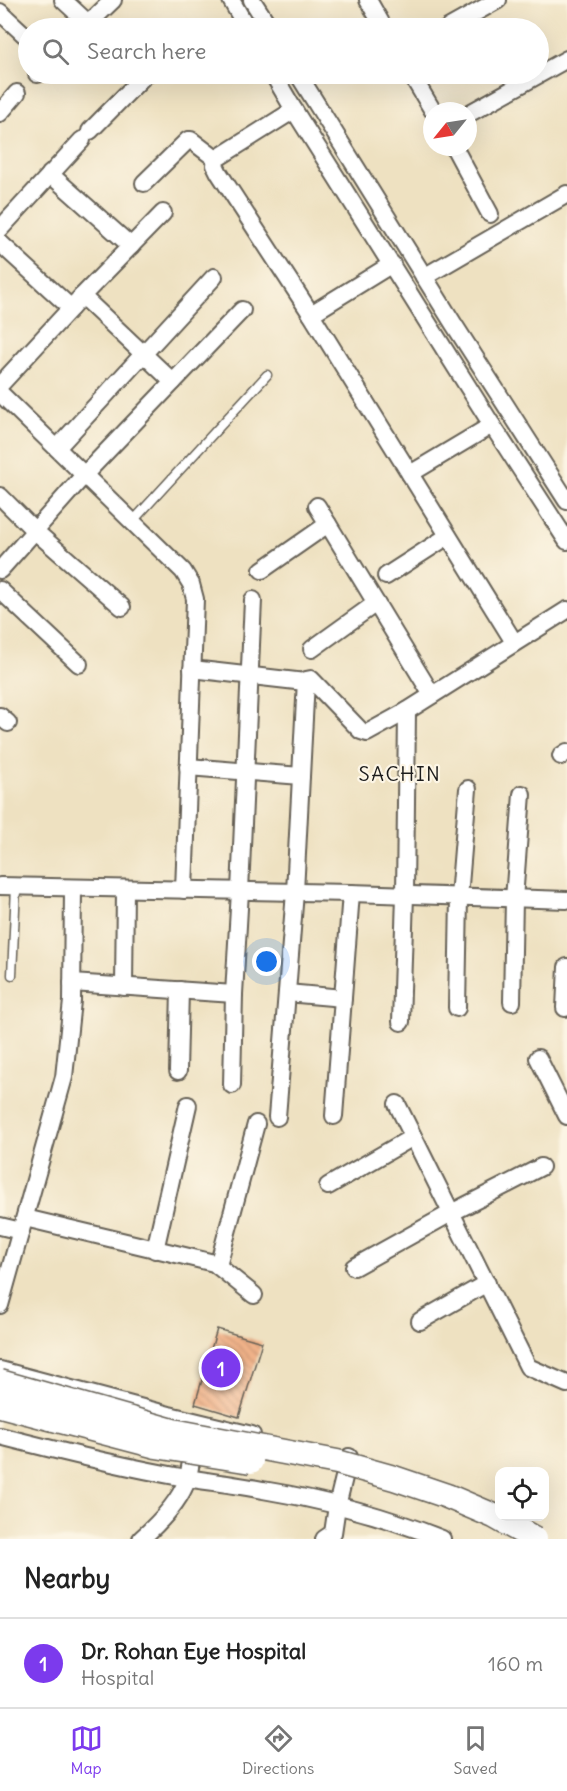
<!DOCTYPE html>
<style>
:root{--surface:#fff;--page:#f2f2f2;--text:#222;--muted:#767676;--line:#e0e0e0;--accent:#7c3aed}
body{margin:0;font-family:Delius,sans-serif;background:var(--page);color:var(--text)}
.controls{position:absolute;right:18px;bottom:18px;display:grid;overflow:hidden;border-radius:12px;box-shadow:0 6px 24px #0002}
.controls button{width:54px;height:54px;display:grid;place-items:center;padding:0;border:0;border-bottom:2px solid var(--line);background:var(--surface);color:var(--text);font:30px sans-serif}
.compass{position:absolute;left:423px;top:102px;width:54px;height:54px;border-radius:50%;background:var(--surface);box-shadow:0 6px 24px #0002;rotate:240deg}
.you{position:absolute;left:267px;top:962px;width:21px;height:21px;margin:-15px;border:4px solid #fff;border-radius:50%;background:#1a73e8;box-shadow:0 0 0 9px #1a73e833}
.badge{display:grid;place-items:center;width:39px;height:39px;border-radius:50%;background:var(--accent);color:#fff;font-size:20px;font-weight:700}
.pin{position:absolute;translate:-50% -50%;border:3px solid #fff;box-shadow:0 2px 6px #0006}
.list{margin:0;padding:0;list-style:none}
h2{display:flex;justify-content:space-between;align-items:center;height:78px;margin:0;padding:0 24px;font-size:26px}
h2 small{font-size:20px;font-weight:400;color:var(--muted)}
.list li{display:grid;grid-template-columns:39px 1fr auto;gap:18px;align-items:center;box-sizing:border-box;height:90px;padding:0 24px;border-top:2px solid var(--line)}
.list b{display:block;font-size:22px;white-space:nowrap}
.list p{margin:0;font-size:20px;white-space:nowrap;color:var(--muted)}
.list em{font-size:20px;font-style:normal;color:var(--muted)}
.icon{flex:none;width:33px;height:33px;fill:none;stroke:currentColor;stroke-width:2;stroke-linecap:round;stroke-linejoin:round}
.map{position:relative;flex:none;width:567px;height:1539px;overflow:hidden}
.search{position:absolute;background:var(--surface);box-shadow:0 6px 24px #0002;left:18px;right:18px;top:18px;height:66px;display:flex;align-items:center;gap:15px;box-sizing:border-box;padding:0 21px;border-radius:33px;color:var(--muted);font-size:22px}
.sheet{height:168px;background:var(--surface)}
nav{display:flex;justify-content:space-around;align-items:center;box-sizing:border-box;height:84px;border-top:2px solid var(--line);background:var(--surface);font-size:16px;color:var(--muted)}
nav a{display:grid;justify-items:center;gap:3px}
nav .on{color:var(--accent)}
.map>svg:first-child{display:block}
</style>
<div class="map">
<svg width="567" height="1539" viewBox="0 0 567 1539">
<defs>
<pattern id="building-back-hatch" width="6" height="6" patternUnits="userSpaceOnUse" patternTransform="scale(1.5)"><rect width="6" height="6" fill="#f0b289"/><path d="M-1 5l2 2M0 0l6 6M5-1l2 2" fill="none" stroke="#cd9876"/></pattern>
</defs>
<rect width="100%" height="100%" fill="#fcf5e5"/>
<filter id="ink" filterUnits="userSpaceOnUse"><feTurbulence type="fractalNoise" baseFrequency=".0167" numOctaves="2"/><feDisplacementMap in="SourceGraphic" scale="12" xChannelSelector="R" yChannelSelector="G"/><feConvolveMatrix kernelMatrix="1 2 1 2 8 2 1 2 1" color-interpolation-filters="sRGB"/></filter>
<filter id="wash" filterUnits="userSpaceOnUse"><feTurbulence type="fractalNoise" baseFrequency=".008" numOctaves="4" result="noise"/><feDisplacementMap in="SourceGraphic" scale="24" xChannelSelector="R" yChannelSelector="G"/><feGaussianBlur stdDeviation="1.35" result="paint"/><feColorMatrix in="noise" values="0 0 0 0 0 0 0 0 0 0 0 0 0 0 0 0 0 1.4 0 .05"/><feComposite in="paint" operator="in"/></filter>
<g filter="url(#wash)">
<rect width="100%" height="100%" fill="#eee1c1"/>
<g id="blocks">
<path fill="url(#building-back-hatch)" d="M 217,1329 L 262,1342 L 239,1417 L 195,1404 Z"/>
</g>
</g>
<g filter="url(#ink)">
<use href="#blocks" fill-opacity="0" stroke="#666156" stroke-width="1.5"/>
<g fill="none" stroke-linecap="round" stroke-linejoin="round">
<defs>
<g id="service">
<path d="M 132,522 L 267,375"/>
<path d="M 12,975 L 16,887"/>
</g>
<g id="minor">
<path d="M 63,0 L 89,24"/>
<path d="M 231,0 L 247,28"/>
<path d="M 252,0 L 270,28"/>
<path d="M 368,0 L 384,28"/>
<path d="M 0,12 L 28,38"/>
<path d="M 84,28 L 113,0"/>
<path d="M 448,28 L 498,0"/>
<path d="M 37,74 L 38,74"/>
<path d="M 273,74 L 294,110 L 492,425 L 567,541"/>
<path d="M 298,74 L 453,323 L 567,501"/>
<path d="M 411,74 L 433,111"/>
<path d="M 294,110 L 216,159 L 215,165 L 219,173 L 311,314 L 514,642"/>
<path d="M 0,113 L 17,93"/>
<path d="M 468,114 L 567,59"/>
<path d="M 90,131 L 146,74"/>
<path d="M 454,147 L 490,214"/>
<path d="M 50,174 L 131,246"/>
<path d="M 144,183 L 188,140 L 191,140 L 216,159"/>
<path d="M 0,229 L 82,140"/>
<path d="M 0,243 L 71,308"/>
<path d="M 424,277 L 567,194"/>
<path d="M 82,296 L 173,382"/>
<path d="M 311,314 L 392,264"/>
<path d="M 0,385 L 82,296 L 163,213"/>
<path d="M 0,393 L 183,571 L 191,584 L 195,599 L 184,890"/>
<path d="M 57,448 L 214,277"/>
<path d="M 410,474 L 492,425"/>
<path d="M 0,496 L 35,531 L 122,607"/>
<path d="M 317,506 L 432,695"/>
<path d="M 0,570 L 85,474 L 242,310"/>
<path d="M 262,570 L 328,524"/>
<path d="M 386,576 L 448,536"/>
<path d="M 0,590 L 79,664"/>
<path d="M 312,649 L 376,603"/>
<path d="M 192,669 L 305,682"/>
<path d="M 0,716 L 8,723"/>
<path d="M 561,756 L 567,752"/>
<path d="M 188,767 L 301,776"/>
<path d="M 0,886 L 351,893 L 567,900"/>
<path d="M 72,983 L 234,994"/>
<path d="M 124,987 L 125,889"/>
<path d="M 287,993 L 343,998"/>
<path d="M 512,1002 L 514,899 L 522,794"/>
<path d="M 457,1008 L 459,897 L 468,789"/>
<path d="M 565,1008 L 567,967"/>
<path d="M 401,1022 L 405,895 L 407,711"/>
<path d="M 538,1058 L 567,1116"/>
<path d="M 178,1071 L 180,990"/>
<path d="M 232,1085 L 234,994 L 240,891 L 253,600"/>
<path d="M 397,1104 L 528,1367 L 567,1384"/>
<path d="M 334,1116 L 351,893"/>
<path d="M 277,1117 L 295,892 L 306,680 L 311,679 L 361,731 L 367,733 L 407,711 L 567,610"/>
<path d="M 328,1186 L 413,1137"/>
<path d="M 25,1218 L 214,1263 L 254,1295"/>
<path d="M 0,1226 L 21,1231"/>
<path d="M 155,1250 L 188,1105"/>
<path d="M 218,1266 L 256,1124"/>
<path d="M 354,1267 L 451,1213 L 541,1167"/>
<path d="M 0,1305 L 64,1077 L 72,1001 L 73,888"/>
<path d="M 420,1321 L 487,1283"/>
<path d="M 0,1370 L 169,1415 L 252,1435"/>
<path d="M 0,1436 C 62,1452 124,1467 186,1478 C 212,1482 238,1485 263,1490 C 324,1500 385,1516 442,1539"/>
<path d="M 141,1539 C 159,1523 179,1503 187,1480 C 191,1469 191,1455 194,1443"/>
<path d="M 324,1539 L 333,1533 L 337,1506 L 349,1457"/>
</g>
</defs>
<use href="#service" stroke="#666156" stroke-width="11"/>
<use href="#minor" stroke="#666156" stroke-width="20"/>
<use href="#service" stroke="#fff" stroke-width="8"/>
<use href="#minor" stroke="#fff" stroke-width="16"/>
<defs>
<g id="secondary-bridge">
<path d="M 0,1382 L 173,1431 L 337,1462 L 394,1478 L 447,1496 L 494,1516 L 535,1539"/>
<path d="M 0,1405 L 156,1446 L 251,1461"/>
</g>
</defs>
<use href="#secondary-bridge" stroke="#666156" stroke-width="27" stroke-linecap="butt"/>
<use href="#secondary-bridge" stroke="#fff" stroke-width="24"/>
</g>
</g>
<g text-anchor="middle" stroke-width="4.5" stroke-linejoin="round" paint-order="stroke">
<g font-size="20" letter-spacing="1.5" fill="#1c1c1c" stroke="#fcf5e5">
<text x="400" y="781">SACHIN</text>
</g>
</g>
</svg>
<div class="controls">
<button><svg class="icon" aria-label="locate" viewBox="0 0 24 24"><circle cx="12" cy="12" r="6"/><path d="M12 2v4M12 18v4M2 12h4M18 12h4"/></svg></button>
</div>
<svg class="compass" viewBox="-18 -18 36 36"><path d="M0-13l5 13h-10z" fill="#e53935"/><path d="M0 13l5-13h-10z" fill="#767676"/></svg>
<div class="you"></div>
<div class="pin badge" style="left:221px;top:1368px">1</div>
<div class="search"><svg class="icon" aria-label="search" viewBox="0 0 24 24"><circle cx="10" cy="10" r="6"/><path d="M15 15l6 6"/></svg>Search here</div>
</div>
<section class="sheet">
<h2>Nearby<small></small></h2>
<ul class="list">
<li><span class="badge">1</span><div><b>Dr. Rohan Eye Hospital</b><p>Hospital</p></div><em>160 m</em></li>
</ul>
</section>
<nav>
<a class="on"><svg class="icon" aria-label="map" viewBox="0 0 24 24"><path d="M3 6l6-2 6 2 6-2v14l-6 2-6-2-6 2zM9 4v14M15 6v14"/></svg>Map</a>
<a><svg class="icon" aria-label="directions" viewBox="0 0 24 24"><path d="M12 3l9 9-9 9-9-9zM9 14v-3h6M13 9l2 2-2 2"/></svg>Directions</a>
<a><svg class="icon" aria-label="saved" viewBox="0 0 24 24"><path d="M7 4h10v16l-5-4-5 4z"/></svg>Saved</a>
</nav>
